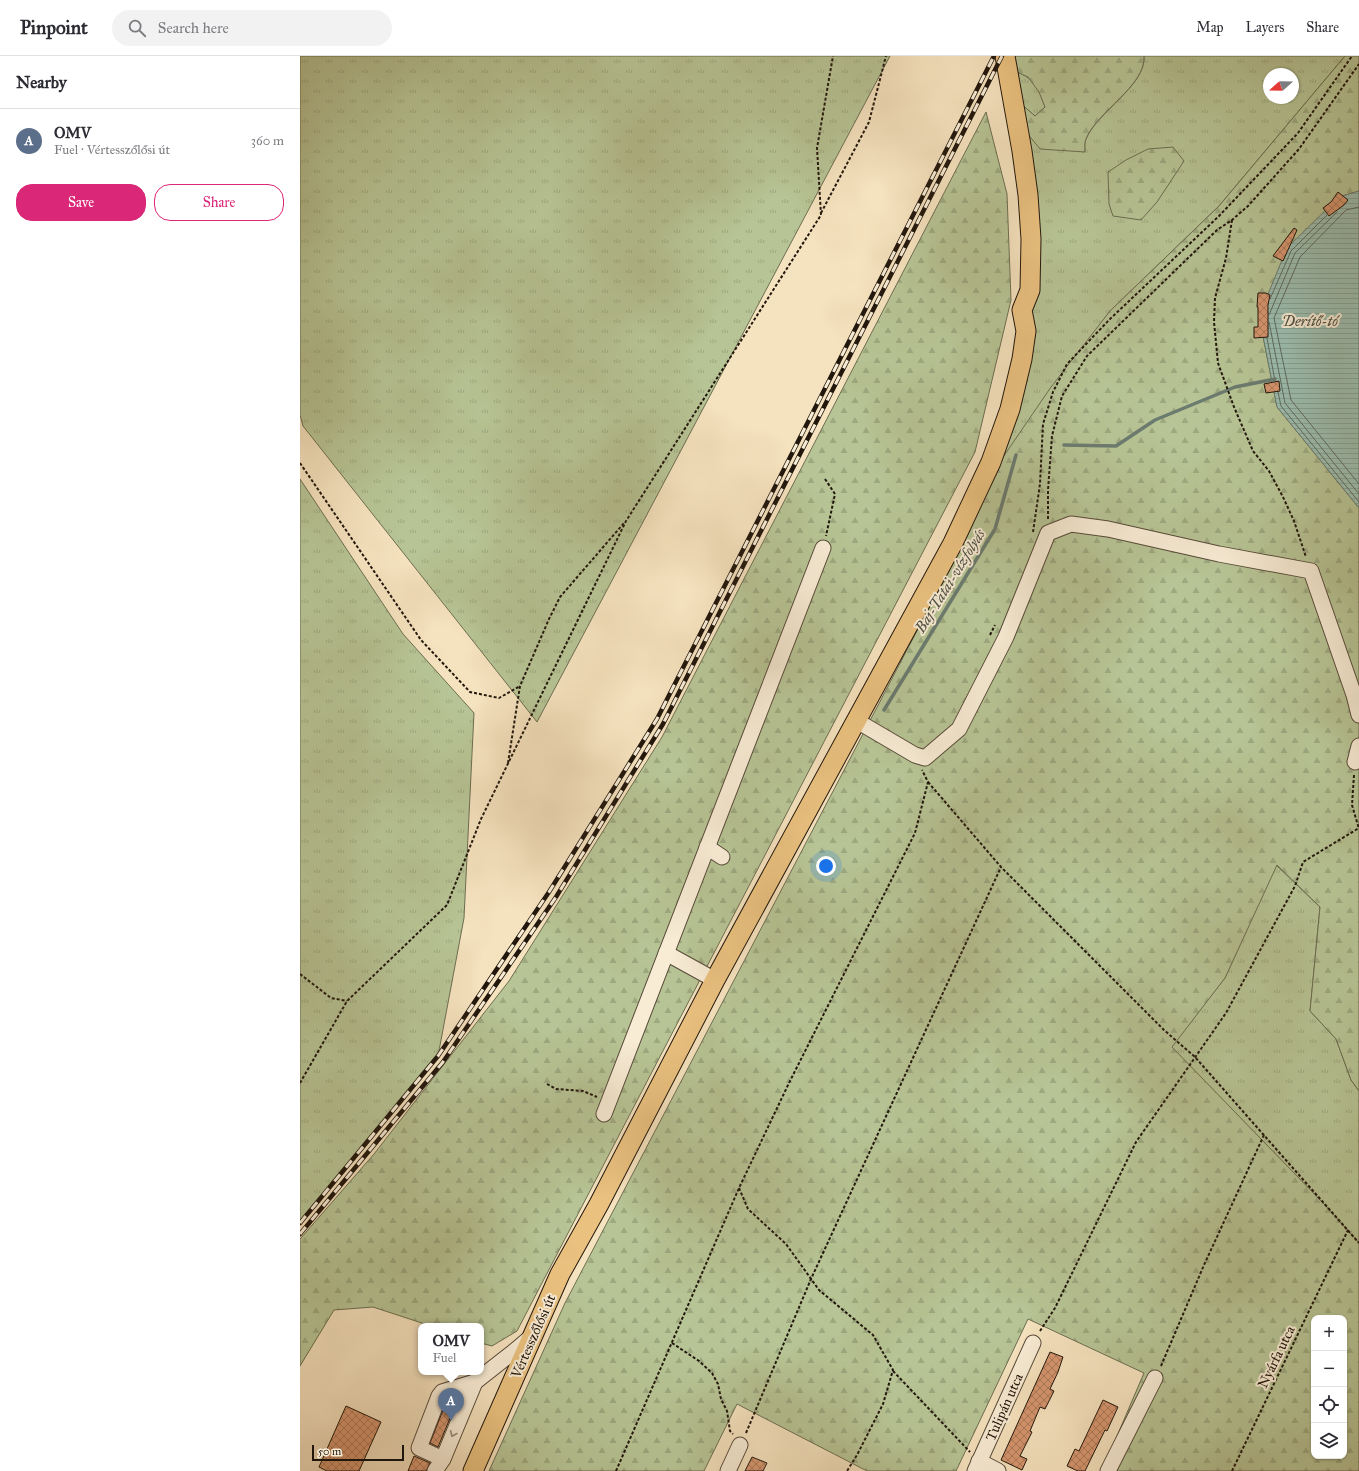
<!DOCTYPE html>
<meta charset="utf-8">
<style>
:root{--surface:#fff;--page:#f2f2f3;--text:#2b2b33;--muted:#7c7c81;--line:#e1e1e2;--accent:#db2777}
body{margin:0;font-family:"IM FELL Great Primer",serif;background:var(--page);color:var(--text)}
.controls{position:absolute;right:12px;bottom:12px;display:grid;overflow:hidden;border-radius:8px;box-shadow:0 1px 3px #0004}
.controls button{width:36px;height:36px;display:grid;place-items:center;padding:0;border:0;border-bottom:1px solid var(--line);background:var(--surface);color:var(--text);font:20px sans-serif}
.compass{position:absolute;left:963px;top:12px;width:36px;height:36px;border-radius:50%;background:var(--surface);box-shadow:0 1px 3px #0004;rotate:250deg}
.scale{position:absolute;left:12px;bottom:10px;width:92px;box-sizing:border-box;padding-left:4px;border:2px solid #22170d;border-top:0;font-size:11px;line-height:14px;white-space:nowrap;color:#22170d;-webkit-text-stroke:3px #f8ecd5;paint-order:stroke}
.you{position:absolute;left:526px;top:810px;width:14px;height:14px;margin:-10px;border:3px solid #fff;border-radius:50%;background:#1a73e8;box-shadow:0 0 0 6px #1a73e833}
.badge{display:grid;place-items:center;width:26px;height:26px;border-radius:50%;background:var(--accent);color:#fff;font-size:13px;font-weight:700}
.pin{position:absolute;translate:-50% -33px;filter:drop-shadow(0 1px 2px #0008)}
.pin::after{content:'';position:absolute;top:21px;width:14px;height:12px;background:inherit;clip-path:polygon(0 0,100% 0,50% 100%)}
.popup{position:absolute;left:118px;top:1267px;width:66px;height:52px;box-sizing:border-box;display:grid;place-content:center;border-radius:8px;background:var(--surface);filter:drop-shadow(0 1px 3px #0005);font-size:13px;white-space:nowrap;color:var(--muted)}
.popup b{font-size:15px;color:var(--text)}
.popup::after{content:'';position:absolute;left:50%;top:100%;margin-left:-8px;border:8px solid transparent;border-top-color:var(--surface)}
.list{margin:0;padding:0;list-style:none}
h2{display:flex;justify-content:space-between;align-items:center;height:52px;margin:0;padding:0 16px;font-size:17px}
h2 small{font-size:13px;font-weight:400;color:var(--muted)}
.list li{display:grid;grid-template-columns:26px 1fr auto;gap:12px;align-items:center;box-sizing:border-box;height:64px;padding:0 16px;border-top:1px solid var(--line)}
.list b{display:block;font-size:15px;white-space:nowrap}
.list p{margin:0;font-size:13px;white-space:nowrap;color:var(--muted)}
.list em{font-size:13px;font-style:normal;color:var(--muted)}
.actions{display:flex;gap:8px;padding:12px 16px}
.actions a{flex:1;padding:9px 0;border:1px solid var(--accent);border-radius:16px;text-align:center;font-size:14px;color:var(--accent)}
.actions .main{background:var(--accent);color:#fff}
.icon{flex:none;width:22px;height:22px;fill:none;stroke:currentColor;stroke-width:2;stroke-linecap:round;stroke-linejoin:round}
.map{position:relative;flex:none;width:1059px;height:1415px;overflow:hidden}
header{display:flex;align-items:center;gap:24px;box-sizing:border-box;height:56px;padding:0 20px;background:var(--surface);border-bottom:1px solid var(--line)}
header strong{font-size:19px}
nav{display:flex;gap:22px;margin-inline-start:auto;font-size:14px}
.search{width:280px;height:36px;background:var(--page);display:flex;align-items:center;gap:10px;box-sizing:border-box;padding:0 14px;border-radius:22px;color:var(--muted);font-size:15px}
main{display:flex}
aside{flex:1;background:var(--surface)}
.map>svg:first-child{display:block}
</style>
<header>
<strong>Pinpoint</strong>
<div class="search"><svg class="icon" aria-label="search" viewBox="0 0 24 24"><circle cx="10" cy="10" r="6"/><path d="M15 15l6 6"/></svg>Search here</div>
<nav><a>Map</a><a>Layers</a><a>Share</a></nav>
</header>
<main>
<aside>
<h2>Nearby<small></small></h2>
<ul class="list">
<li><span class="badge" style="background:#5c6f8a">A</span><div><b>OMV</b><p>Fuel · Vértesszőlősi út</p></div><em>360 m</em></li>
</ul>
<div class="actions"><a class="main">Save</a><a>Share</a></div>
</aside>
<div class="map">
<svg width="1059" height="1415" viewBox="0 0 1059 1415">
<defs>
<pattern id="grass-tufts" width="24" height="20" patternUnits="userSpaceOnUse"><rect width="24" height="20" fill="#b7c495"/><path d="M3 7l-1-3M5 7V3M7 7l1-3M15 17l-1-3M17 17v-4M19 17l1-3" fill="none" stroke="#9da87f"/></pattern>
<pattern id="forest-firs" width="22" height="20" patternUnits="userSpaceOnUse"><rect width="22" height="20" fill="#b7c495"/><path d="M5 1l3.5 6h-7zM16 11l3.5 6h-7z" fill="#9da87f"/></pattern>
<pattern id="water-rules" width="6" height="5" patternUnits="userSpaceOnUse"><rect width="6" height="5" fill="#9cbeb0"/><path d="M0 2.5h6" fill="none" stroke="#86a396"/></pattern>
<pattern id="building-cross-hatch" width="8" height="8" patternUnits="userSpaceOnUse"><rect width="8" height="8" fill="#d6966f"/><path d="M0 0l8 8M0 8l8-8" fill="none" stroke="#ad795a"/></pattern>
</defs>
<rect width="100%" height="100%" fill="#f5e2be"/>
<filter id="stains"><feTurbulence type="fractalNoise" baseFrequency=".005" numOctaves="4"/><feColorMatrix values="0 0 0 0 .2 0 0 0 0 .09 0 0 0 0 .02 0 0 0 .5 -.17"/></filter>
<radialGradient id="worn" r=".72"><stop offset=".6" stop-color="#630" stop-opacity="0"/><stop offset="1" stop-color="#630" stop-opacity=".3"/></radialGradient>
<g fill="url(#grass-tufts)" stroke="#6c6e51" fill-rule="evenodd">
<path d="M 0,0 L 590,0 L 237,666 L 3,370 L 0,359 Z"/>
<path d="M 844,0 L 1045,0 L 919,150 L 810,255 L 699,408 L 730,234 L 717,65 L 785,95 C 785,91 784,87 786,83 C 797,56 846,30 844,0 ZM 969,18 L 993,18 L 993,42 L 969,42 Z"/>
<path d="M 717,16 C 735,23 739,33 745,51 L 735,60 L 713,41 Z"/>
<path d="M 0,423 L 103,578 L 174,657 L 164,862 L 138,1000 L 0,1167 Z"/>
<path d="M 976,809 L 1020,851 L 1010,955 L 1036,983 L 1051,1024 L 1059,1035 L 1059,1187 L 1024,1148 L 871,991 L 925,922 Z"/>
</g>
<g fill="url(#forest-firs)" stroke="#6c6e51" fill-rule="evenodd">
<path d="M 705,0 L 844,0 C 846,30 796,56 786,83 C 784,87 785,92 785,96 L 740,93 L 717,65 L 713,41 L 735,60 L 745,51 L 739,36 L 728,21 L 717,16 Z"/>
<path d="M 1045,0 L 1059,0 L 1059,135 L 1039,141 L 959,260 L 977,351 L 1059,452 L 1059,1035 L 1051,1024 L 1036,983 L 1010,955 L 1020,851 L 977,809 L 925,922 L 872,991 L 1024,1148 L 1059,1187 L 1059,1415 L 802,1415 L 844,1317 L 728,1263 L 656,1415 L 567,1415 L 437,1348 L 404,1415 L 189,1415 L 265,1247 L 630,550 L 697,410 L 751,331 L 810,255 L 919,150 ZM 1014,1262 L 1044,1262 L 1044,1400 L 1014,1400 Z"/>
<path d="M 686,56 L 707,138 L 711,244 L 675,396 L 217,1275 L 192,1290 L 181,1287 L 181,1270 L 131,1270 L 73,1251 L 34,1254 L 0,1310 L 0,1183 L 74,1098 L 209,925 L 362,681 Z"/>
<path d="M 873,91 L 884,105 L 857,146 L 841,164 L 813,160 L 809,148 L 808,116 L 826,104 L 848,93 Z"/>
</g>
<path fill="url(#water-rules)" stroke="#6b7b6f" d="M 1059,135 L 1059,452 L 977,351 L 959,260 L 987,192 L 1039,141 Z"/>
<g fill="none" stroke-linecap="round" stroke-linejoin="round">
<g stroke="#5f6a5e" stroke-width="1">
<path d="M 1059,151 L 1046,154 L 1000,201 L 974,262 L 991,344 L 1059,428"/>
<path d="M 970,243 L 991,195 L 1027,159"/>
<path d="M 969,259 L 995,197 L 1037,156"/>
<path d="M 969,266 L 985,347 L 1059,438"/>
<path d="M 967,282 L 975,325"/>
<path d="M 978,336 L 981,350 L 1059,446"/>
</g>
<g stroke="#6b7b6f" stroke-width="3.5">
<path d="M 764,389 L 816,390 L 855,364 L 935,331 L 975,323"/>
<path d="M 584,654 L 695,473 L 716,399"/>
</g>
</g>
<g fill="url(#building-cross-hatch)" stroke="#22170d">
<path d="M 1038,136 L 1048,144 L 1044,149 L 1029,160 L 1023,152 L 1031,146 Z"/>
<path d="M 994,172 L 997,174 L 983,205 L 973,200 Z"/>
<path d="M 958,237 L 966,237 L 970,239 L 968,249 L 968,281 L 954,282 L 954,271 L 958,271 L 958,251 L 957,251 Z"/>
<path d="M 979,325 L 980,335 L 966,337 L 964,328 Z"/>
<path d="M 750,1296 L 763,1301 L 758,1316 L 750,1333 L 754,1335 L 745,1353 L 740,1351 L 730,1375 L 732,1376 L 720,1400 L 727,1403 L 722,1414 L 701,1404 Z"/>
<path d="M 147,1344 L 156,1348 L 138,1391 L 130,1387 Z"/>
<path d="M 803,1344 L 818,1351 L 807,1375 L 805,1374 L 785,1415 L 778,1415 L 767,1410 L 775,1393 L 779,1395 Z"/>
<path d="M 46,1350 L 81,1366 L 59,1415 L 27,1415 L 19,1411 Z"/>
<path d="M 114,1400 L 130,1407 L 126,1415 L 108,1415 Z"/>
<path d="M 452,1401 L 467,1407 L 463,1415 L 445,1415 Z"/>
</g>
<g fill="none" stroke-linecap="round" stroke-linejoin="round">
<defs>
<g id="minor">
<path d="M 557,665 L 615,699 L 625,702 L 659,673 L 706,581 L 748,477 L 771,468 L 808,473 L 919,498 L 1011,515 L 1054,639 L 1059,659"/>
<path d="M 1055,706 L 1059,690"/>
<path d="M 407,791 L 422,801"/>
<path d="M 366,897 L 415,924"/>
<path d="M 304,1058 L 523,492"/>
<path d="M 143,1403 L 119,1392 L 139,1340 L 142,1336 L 175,1326"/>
<path d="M 679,1405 L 698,1415"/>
<path d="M 135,1415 L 143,1403 L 175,1326 L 217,1293 L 231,1281"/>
<path d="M 428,1415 L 440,1389"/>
<path d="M 675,1415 L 733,1287"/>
<path d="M 808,1415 L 855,1322"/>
</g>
<path id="major" d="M 173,1415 L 260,1218 L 299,1148 L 415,924 L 653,487 L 691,406 L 710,353 L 722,303 L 726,275 L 722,254 L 730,234 L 731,183 L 728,139 L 722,95 L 705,0"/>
</defs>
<use href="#minor" stroke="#574a39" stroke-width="17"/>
<use href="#major" stroke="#22170d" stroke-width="21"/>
<g stroke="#22170d" stroke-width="2" stroke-dasharray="3 2" stroke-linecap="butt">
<path d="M 521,157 L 569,66 L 586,0"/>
<path d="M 932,164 L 926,202 L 915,242 L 914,266 L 918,307 L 934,351 L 953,395 L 969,415 L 983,441 L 994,465 L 1006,501"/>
<path d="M 0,407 L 121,584 L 170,636 L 199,642 L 220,630"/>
<path d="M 525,423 L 535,438 L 526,480"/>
<path d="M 748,463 L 748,434 L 752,380 L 762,340 L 787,300 L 917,174 L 932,164 L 948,150 L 999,93 L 1059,8"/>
<path d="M 733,476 L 740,428 L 743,368 L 753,336 L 767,308 L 810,263 L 919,160 L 998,77 L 1052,0"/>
<path d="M 690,579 L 695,569"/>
<path d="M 208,707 L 220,630 L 249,563 L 260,541 L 324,467"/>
<path d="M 1054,719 L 1052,749 L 1059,773"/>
<path d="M 628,726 L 701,811 L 864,974 L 895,1001 L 1059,1187"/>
<path d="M 0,918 L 31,942 L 47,945"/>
<path d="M 0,1027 L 47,945 L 147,849 L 181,763 L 326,465 L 521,159 L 517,92 L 533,0"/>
<path d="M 247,1028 L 256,1033 L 283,1035 L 297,1041"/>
<path d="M 439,1132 L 448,1153 L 486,1188 L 519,1234 L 573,1279 L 593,1314 L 583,1348 L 557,1399 L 547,1415"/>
<path d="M 740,1275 L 755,1252 L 836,1086 L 926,957 L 995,830 L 1003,806 L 1059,772"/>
<path d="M 372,1287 L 399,1305 L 412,1317 L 418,1328 L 421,1343 L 427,1355 L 430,1375 L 433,1378"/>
<path d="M 861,1310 L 904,1209 L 964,1079"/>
<path d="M 593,1315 L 670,1396"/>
<path d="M 446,1377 L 511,1223 L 701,811"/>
<path d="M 316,1415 L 439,1132 L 489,1027 L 615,777 L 628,726 L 622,714"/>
<path d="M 932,1415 L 1048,1174"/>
</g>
<use href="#minor" stroke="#f8ecd5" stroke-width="15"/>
<use href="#major" stroke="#eac17f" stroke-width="19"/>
<defs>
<g id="rail">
<path d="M 0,1167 L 138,1000 L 249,836 L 357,663 L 694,0"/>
<path d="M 0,1178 L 143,1006 L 256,841 L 363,668 L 702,0"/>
</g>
</defs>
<use href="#rail" stroke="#22170d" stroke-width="4.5"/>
<use href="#rail" stroke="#f8ecd5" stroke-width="3" stroke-dasharray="9" stroke-linecap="butt"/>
</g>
<defs><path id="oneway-chevron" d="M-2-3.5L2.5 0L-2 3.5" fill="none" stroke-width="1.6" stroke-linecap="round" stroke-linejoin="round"/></defs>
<use stroke="#988c7b" href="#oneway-chevron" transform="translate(153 1378) rotate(113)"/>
<g text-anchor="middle" stroke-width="4" stroke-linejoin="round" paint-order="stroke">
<g font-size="14" fill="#22170d" stroke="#f8ecd5">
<text transform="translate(233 1280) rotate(-66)" y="5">Vértesszőlősi út</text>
<text transform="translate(976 1301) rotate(-64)" y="5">Nyárfa utca</text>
<text transform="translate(704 1351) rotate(-66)" y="5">Tulipán utca</text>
</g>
<g font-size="15" font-style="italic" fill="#4d5146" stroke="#f8ecd5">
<text x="1010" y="270">Derítő-tó</text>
<text transform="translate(650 525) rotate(-58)" y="5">Baj-Tatai-vízfolyás</text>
</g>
</g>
<rect width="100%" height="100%" filter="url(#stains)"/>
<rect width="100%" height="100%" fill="url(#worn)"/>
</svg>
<div class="controls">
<button>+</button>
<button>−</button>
<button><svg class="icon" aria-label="locate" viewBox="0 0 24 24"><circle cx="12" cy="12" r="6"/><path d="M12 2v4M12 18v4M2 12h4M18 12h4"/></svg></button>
<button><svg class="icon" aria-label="layers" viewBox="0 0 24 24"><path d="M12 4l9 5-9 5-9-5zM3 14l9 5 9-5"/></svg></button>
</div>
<svg class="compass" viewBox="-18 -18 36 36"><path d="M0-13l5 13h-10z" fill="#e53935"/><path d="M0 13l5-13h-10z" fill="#7c7c81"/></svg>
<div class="scale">50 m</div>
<div class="you"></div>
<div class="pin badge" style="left:151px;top:1365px;background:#5c6f8a">A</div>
<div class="popup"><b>OMV</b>Fuel</div>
</div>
</main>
